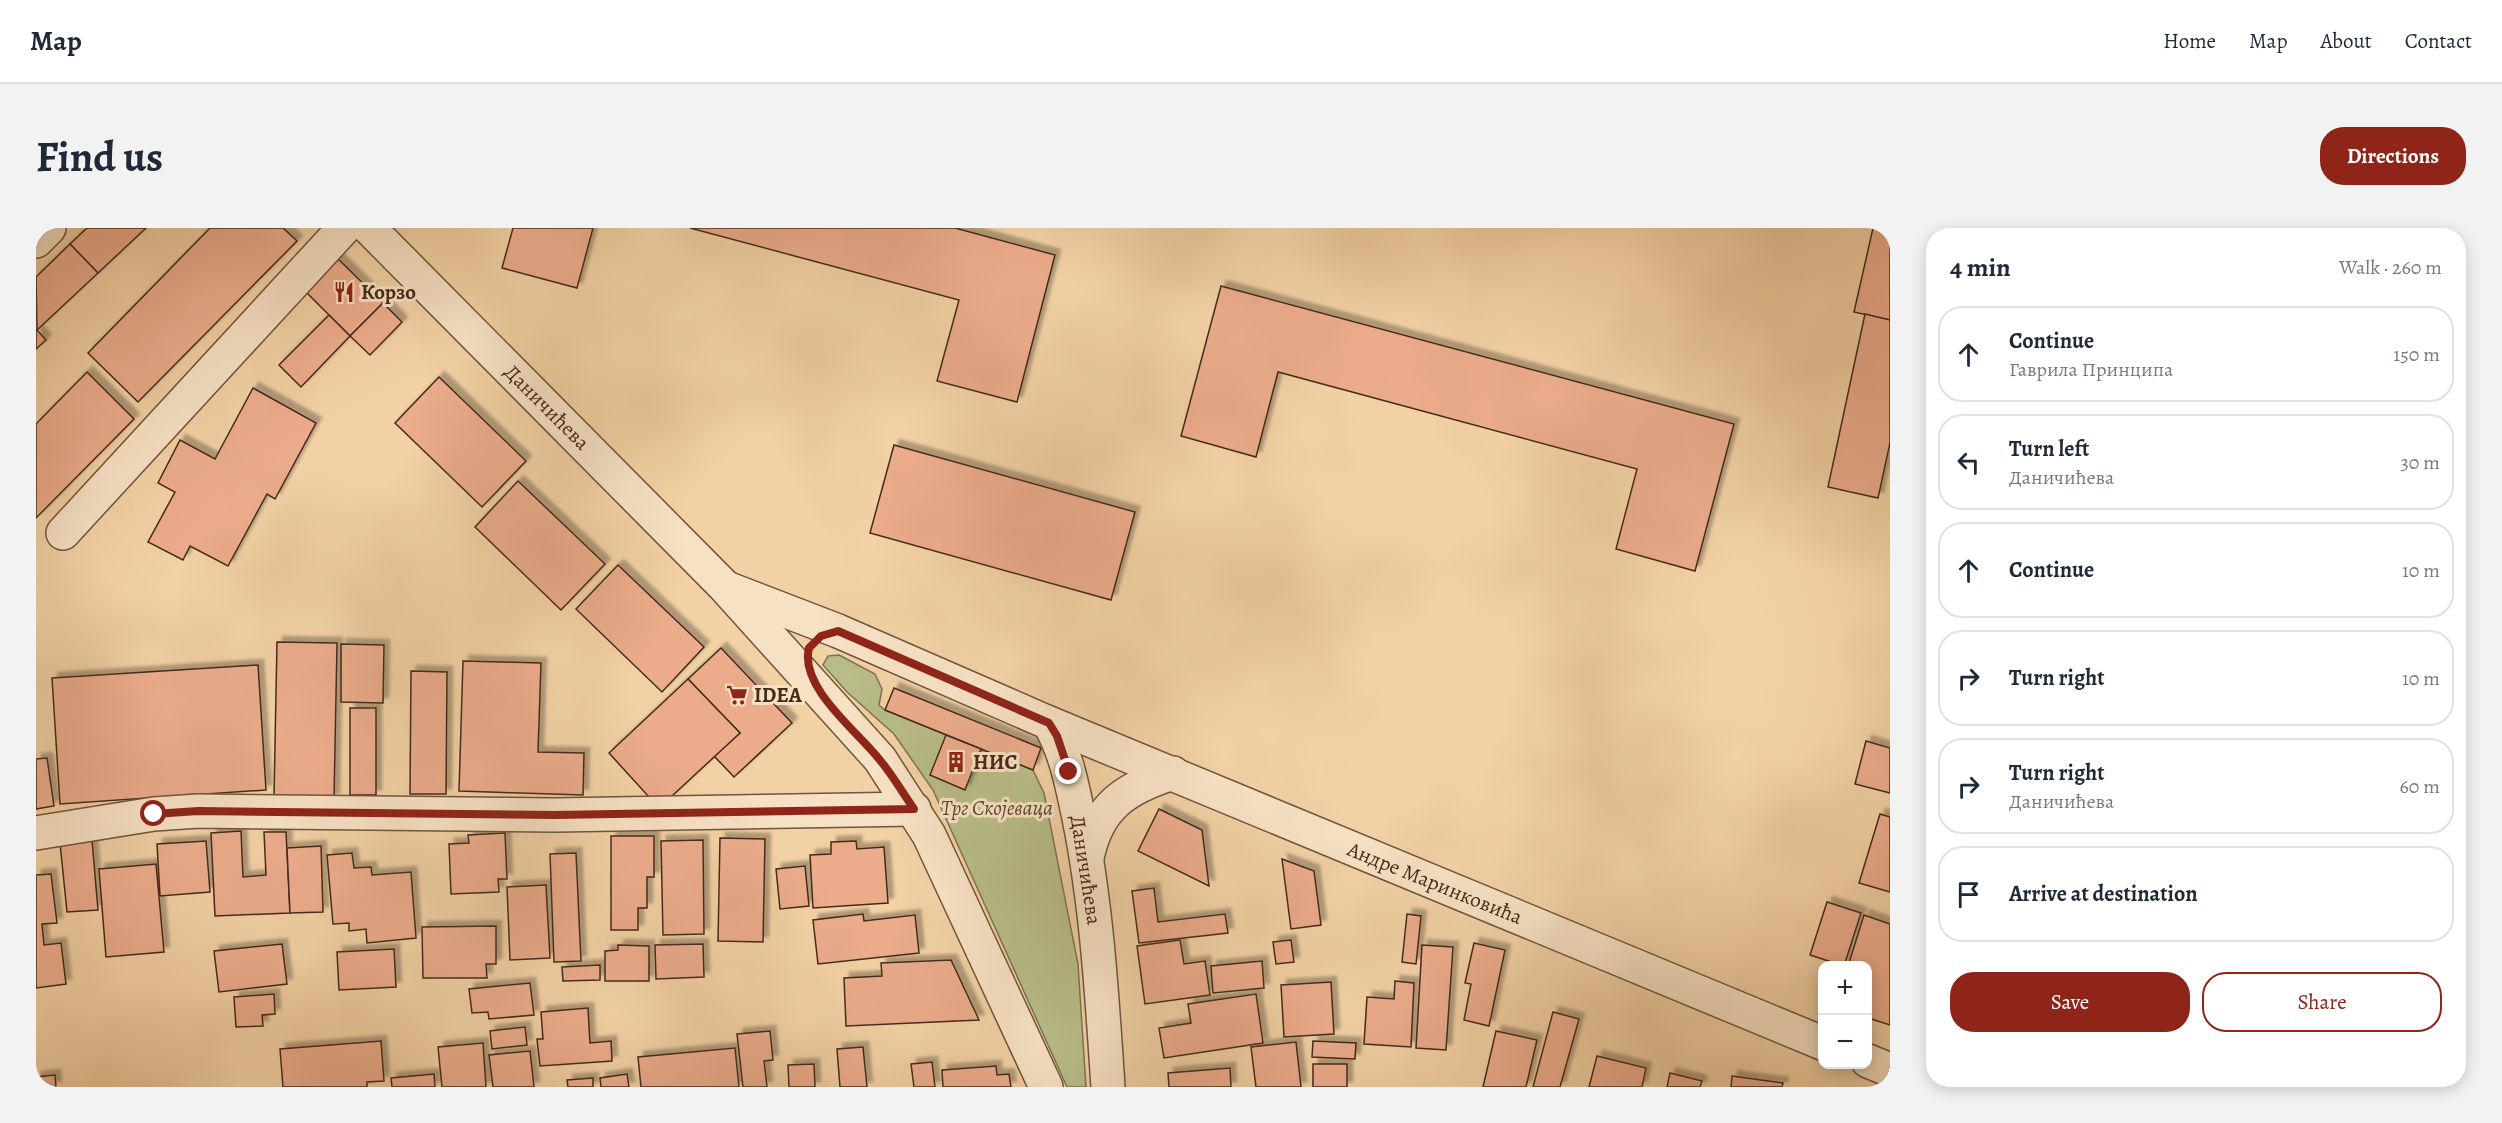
<!DOCTYPE html>
<meta charset="utf-8">
<style>
:root{--surface:#fff;--page:#f2f2f3;--text:#1f2937;--muted:#747a83;--line:#e0e1e3;--accent:#8f2418}
body{margin:0;font-family:Alegreya,serif;background:var(--page);color:var(--text)}
.controls{position:absolute;right:18px;bottom:18px;display:grid;overflow:hidden;border-radius:12px;box-shadow:0 3px 15px #0003}
.controls button{width:54px;height:54px;display:grid;place-items:center;padding:0;border:0;border-bottom:2px solid var(--line);background:var(--surface);color:var(--text);font:30px sans-serif}
.stop{position:absolute;width:18px;height:18px;margin:-14px;border:4px solid #8f2418;border-radius:50%;background:#fff}
.stop.end{background:#8f2418;border-color:#fff;box-shadow:0 2px 6px #0008}
.list{margin:0;padding:0;list-style:none}
h2{display:flex;justify-content:space-between;align-items:center;height:78px;margin:0;padding:0 24px;font-size:26px}
h2 small{font-size:20px;font-weight:400;color:var(--muted)}
.list li{display:grid;grid-template-columns:39px 1fr auto;gap:18px;align-items:center;box-sizing:border-box;height:96px;margin:0 12px 12px;padding:0 12px;border:2px solid var(--line);border-radius:24px}
.list b{display:block;font-size:22px;white-space:nowrap}
.list p{margin:0;font-size:20px;white-space:nowrap;color:var(--muted)}
.list em{font-size:20px;font-style:normal;color:var(--muted)}
.actions{display:flex;gap:12px;padding:18px 24px}
.actions a{flex:1;padding:14px 0;border:2px solid var(--accent);border-radius:24px;text-align:center;font-size:21px;color:var(--accent)}
.actions .main{background:var(--accent);color:#fff}
.icon{flex:none;width:33px;height:33px;fill:none;stroke:currentColor;stroke-width:2;stroke-linecap:round;stroke-linejoin:round}
.map{position:relative;flex:none;width:1854px;height:859px;overflow:hidden;border-radius:24px}
header{display:flex;align-items:center;gap:36px;box-sizing:border-box;height:84px;padding:0 30px;background:var(--surface);border-bottom:2px solid var(--line)}
header strong{font-size:28px}
nav{display:flex;gap:33px;margin-inline-start:auto;font-size:21px}
.intro{display:flex;align-items:center;justify-content:space-between;box-sizing:border-box;height:144px;padding:0 36px}
h1{margin:0;font-size:42px}
.button{padding:15px 27px;border-radius:24px;background:var(--accent);color:#fff;font-size:21px;font-weight:700}
main{display:flex;gap:36px;padding:0 36px}
aside{flex:1;background:var(--surface);border-radius:24px;box-shadow:0 3px 15px #0003}
.map>svg:first-child{display:block}
</style>
<header>
<strong>Map</strong>
<nav><a>Home</a><a>Map</a><a>About</a><a>Contact</a></nav>
</header>
<div class="intro"><h1>Find us</h1><a class="button">Directions</a></div>
<main>
<div class="map">
<svg width="1854" height="859" viewBox="0 0 1854 859">
<defs>
<filter id="shadow"><feDropShadow dx="5.5" dy="-5.5" stdDeviation="1.5" flood-color="#0004"/></filter>
</defs>
<rect width="100%" height="100%" fill="#f2d1a4"/>
<filter id="stains"><feTurbulence type="fractalNoise" baseFrequency=".00333" numOctaves="4"/><feColorMatrix values="0 0 0 0 .2 0 0 0 0 .09 0 0 0 0 .02 0 0 0 .5 -.17"/></filter>
<radialGradient id="worn" r=".72"><stop offset=".6" stop-color="#630" stop-opacity="0"/><stop offset="1" stop-color="#630" stop-opacity=".3"/></radialGradient>
<path fill="#b8bc88" stroke="#7e7351" stroke-width="1.5" d="M 803,427 L 839,446 L 846,461 L 843,477 L 849,482 L 997,542 L 1008,565 L 1042,736 L 1050,859 L 1031,859 L 897,562 L 858,506 L 811,464 L 787,437 L 792,428 Z"/>
<g fill="#ecac8c" stroke="#452a1a" stroke-width="1.5" filter="url(#shadow)">
<path d="M 51,0 L 110,0 L 62,45 L 34,16 Z"/>
<path d="M 174,0 L 247,0 L 261,13 L 102,174 L 52,125 Z"/>
<path d="M 477,0 L 557,0 L 541,60 L 466,40 Z"/>
<path d="M 654,0 L 919,0 L 1019,27 L 981,174 L 901,153 L 923,72 Z"/>
<path d="M 1837,0 L 1854,0 L 1854,92 L 1818,84 Z"/>
<path d="M 34,16 L 62,45 L 1,102 L 0,49 Z"/>
<path d="M 296,25 L 347,75 L 314,108 L 264,58 Z"/>
<path d="M 1185,58 L 1698,196 L 1659,343 L 1580,321 L 1601,241 L 1242,144 L 1220,229 L 1145,208 Z"/>
<path d="M 347,75 L 366,94 L 334,127 L 314,108 Z"/>
<path d="M 1829,86 L 1854,92 L 1854,215 L 1842,270 L 1792,259 Z"/>
<path d="M 293,87 L 314,108 L 265,159 L 243,137 Z"/>
<path d="M 0,101 L 10,112 L 0,121 Z"/>
<path d="M 51,144 L 98,191 L 0,290 L 0,196 Z"/>
<path d="M 403,149 L 490,233 L 446,279 L 359,195 Z"/>
<path d="M 217,160 L 280,195 L 239,271 L 231,266 L 192,338 L 154,318 L 147,332 L 112,314 L 139,264 L 122,255 L 144,212 L 179,231 Z"/>
<path d="M 858,217 L 1099,284 L 1075,372 L 834,305 Z"/>
<path d="M 482,253 L 569,336 L 525,382 L 439,299 Z"/>
<path d="M 582,337 L 668,419 L 626,464 L 540,381 Z"/>
<path d="M 241,414 L 301,415 L 298,571 L 238,569 Z"/>
<path d="M 305,416 L 348,417 L 347,475 L 305,474 Z"/>
<path d="M 685,420 L 756,495 L 698,549 L 678,528 L 704,505 L 652,451 Z"/>
<path d="M 427,433 L 505,435 L 502,524 L 548,525 L 547,567 L 423,563 Z"/>
<path d="M 222,437 L 230,562 L 24,576 L 16,450 Z"/>
<path d="M 375,443 L 411,444 L 410,566 L 374,566 Z"/>
<path d="M 652,451 L 704,505 L 623,580 L 573,525 Z"/>
<path d="M 858,460 L 1005,520 L 997,542 L 849,482 Z"/>
<rect x="314" y="480" width="26" height="87"/>
<path d="M 910,507 L 945,521 L 929,562 L 894,547 Z"/>
<path d="M 1830,513 L 1854,520 L 1854,565 L 1819,556 Z"/>
<path d="M 11,530 L 18,578 L 0,581 L 0,531 Z"/>
<path d="M 1123,581 L 1166,602 L 1173,658 L 1102,623 Z"/>
<path d="M 1844,586 L 1854,589 L 1854,664 L 1823,655 Z"/>
<path d="M 205,603 L 207,649 L 230,647 L 228,604 L 250,604 L 254,685 L 179,688 L 175,605 Z"/>
<path d="M 469,605 L 471,651 L 462,651 L 463,664 L 415,666 L 413,616 L 433,615 L 432,607 Z"/>
<path d="M 575,608 L 618,608 L 618,649 L 611,649 L 611,680 L 602,680 L 602,702 L 575,702 Z"/>
<path d="M 684,610 L 729,611 L 727,714 L 682,713 Z"/>
<path d="M 56,612 L 62,682 L 31,684 L 24,615 Z"/>
<path d="M 667,612 L 668,706 L 627,707 L 625,613 Z"/>
<path d="M 170,613 L 174,664 L 124,668 L 121,616 Z"/>
<path d="M 820,613 L 821,621 L 848,619 L 852,675 L 777,680 L 774,627 L 795,626 L 795,614 Z"/>
<path d="M 285,618 L 287,684 L 254,685 L 251,620 Z"/>
<path d="M 316,625 L 318,640 L 335,639 L 336,647 L 375,644 L 380,710 L 331,715 L 330,701 L 313,703 L 313,695 L 297,696 L 291,627 Z"/>
<path d="M 540,625 L 545,733 L 518,734 L 514,626 Z"/>
<path d="M 1246,631 L 1278,643 L 1285,697 L 1255,701 Z"/>
<path d="M 120,636 L 128,724 L 70,729 L 63,641 Z"/>
<path d="M 769,638 L 773,678 L 744,681 L 740,641 Z"/>
<path d="M 15,646 L 21,695 L 6,696 L 8,717 L 25,715 L 30,756 L 0,760 L 0,647 Z"/>
<path d="M 510,657 L 514,730 L 474,732 L 471,659 Z"/>
<path d="M 1118,660 L 1122,694 L 1189,686 L 1192,705 L 1103,715 L 1096,663 Z"/>
<path d="M 1791,674 L 1825,685 L 1808,738 L 1774,727 Z"/>
<path d="M 827,686 L 828,693 L 879,687 L 883,725 L 782,736 L 777,692 Z"/>
<path d="M 1371,686 L 1385,688 L 1380,736 L 1366,734 Z"/>
<path d="M 1828,687 L 1854,696 L 1854,797 L 1832,790 L 1832,738 L 1812,738 Z"/>
<path d="M 460,698 L 460,736 L 450,736 L 451,750 L 387,750 L 386,699 Z"/>
<path d="M 1144,712 L 1148,736 L 1169,733 L 1174,767 L 1109,776 L 1101,718 Z"/>
<path d="M 1255,712 L 1258,734 L 1240,736 L 1237,714 Z"/>
<path d="M 1438,715 L 1469,722 L 1453,798 L 1428,792 L 1435,756 L 1429,755 Z"/>
<path d="M 246,716 L 251,756 L 183,764 L 178,723 Z"/>
<path d="M 667,716 L 668,749 L 620,751 L 619,717 Z"/>
<path d="M 582,717 L 613,718 L 613,753 L 569,753 L 569,723 L 582,722 Z"/>
<path d="M 1386,717 L 1417,719 L 1410,822 L 1380,820 Z"/>
<path d="M 358,721 L 360,759 L 303,762 L 301,724 Z"/>
<path d="M 915,732 L 943,792 L 810,798 L 808,750 L 846,748 L 845,735 Z"/>
<path d="M 1226,733 L 1228,760 L 1177,765 L 1175,738 Z"/>
<path d="M 564,737 L 564,752 L 527,753 L 526,739 Z"/>
<path d="M 1359,753 L 1378,755 L 1375,819 L 1328,816 L 1331,769 L 1358,771 Z"/>
<path d="M 1295,754 L 1298,806 L 1248,809 L 1245,757 Z"/>
<path d="M 494,755 L 498,787 L 453,791 L 452,784 L 436,785 L 433,761 Z"/>
<path d="M 238,766 L 239,786 L 226,787 L 227,798 L 200,799 L 198,769 Z"/>
<path d="M 1220,766 L 1227,815 L 1128,830 L 1123,800 L 1155,795 L 1152,776 Z"/>
<path d="M 552,780 L 554,815 L 575,813 L 576,833 L 504,838 L 501,811 L 507,811 L 505,784 Z"/>
<path d="M 1517,784 L 1543,791 L 1524,859 L 1497,859 Z"/>
<path d="M 489,799 L 491,817 L 456,821 L 454,803 Z"/>
<path d="M 734,803 L 737,832 L 728,833 L 731,859 L 707,859 L 701,806 Z"/>
<path d="M 1460,803 L 1501,812 L 1490,859 L 1447,859 Z"/>
<path d="M 345,813 L 348,853 L 331,854 L 331,859 L 247,859 L 244,821 Z"/>
<path d="M 1277,813 L 1320,815 L 1319,831 L 1276,829 Z"/>
<path d="M 1260,814 L 1265,859 L 1220,859 L 1215,819 Z"/>
<path d="M 447,815 L 450,859 L 406,859 L 402,819 Z"/>
<path d="M 827,819 L 831,859 L 804,859 L 801,821 Z"/>
<path d="M 699,820 L 703,859 L 605,859 L 602,829 Z"/>
<path d="M 494,823 L 498,859 L 457,859 L 453,827 Z"/>
<path d="M 1561,828 L 1610,840 L 1606,859 L 1553,859 Z"/>
<path d="M 896,834 L 899,859 L 878,859 L 875,836 Z"/>
<path d="M 778,836 L 779,859 L 753,859 L 752,837 Z"/>
<rect x="1277" y="836" width="34" height="23"/>
<path d="M 960,838 L 961,847 L 973,846 L 975,859 L 907,859 L 906,842 Z"/>
<path d="M 1194,840 L 1195,859 L 1133,859 L 1132,845 Z"/>
<path d="M 1634,845 L 1666,853 L 1664,859 L 1631,859 Z"/>
<path d="M 398,846 L 399,859 L 356,859 L 355,850 Z"/>
<path d="M 591,846 L 593,859 L 565,859 L 564,850 Z"/>
<path d="M 19,847 L 20,859 L 0,859 L 0,849 Z"/>
<path d="M 1696,848 L 1747,855 L 1746,859 L 1695,859 Z"/>
<path d="M 557,850 L 557,859 L 532,859 L 531,852 Z"/>
</g>
<g fill="none" stroke-linecap="round" stroke-linejoin="round">
<defs>
<g id="minor">
<path d="M 333,0 L 688,358 L 844,531 L 893,607 L 1010,859"/>
<path d="M 0,13 L 13,0"/>
<path d="M 27,305 L 308,0"/>
<path d="M 693,361 L 802,403 L 1013,495 C 1030,524 1036,557 1043,590 C 1061,679 1066,769 1072,859"/>
<path d="M 1013,495 L 1786,815"/>
<path d="M 0,605 L 118,586 L 162,583 L 519,587 L 878,581"/>
<path d="M 1051,630 C 1061,579 1089,560 1137,545"/>
<path d="M 1832,833 L 1854,842"/>
</g>
</defs>
<use href="#minor" stroke="#70543c" stroke-width="36"/>
<use href="#minor" stroke="#f7e1c4" stroke-width="33"/>
</g>
<g fill="none" stroke-linecap="round" stroke-linejoin="round">
<path stroke="#8f2418" stroke-width="8" d="M 118,586 L 162,583 L 519,587 L 878,581 C 866,564 856,546 843,531 C 821,503 763,459 773,420 L 785,408 L 802,403 L 1013,495 L 1021,508 L 1033,544"/>
</g>
<defs>
<symbol id="restaurant-bare" viewBox="-9 -9 18 18"><path d="M-5-6h1v4h1v-4h1v4h1v-4h1v5L-1.5 .5V6h-2V.5L-5-1ZM5-6V6H3V1.5H1.5Q1.5-4 5-6Z" fill="#8f2418" stroke="#f7e1c4" stroke-width="2.5" paint-order="stroke"/></symbol>
<symbol id="supermarket-bare" viewBox="-9 -9 18 18"><path d="M-6-5.5h2.5l.6 2H6L4.5 2H-2.5L-4.4-4H-6ZM-1.5 3.2a1.3 1.3 0 1 0 .1 0ZM3 3.2a1.3 1.3 0 1 0 .1 0Z" fill="#8f2418" stroke="#f7e1c4" stroke-width="2.5" paint-order="stroke"/></symbol>
<symbol id="building-bare" viewBox="-9 -9 18 18"><path d="M-4-6H4V6H1V3H-1V6H-4ZM-2.5-4.3h1.7v1.8h-1.7ZM.8-4.3h1.7v1.8H.8ZM-2.5-1h1.7V.8h-1.7ZM.8-1h1.7V.8H.8Z" fill="#8f2418" stroke="#f7e1c4" stroke-width="2.5" paint-order="stroke"/></symbol>
</defs>
<g fill-rule="evenodd">
<use href="#restaurant-bare" x="293" y="49" width="30" height="30"/>
<use href="#supermarket-bare" x="686" y="452" width="30" height="30"/>
<use href="#building-bare" x="905" y="519" width="30" height="30"/>
</g>
<g text-anchor="middle" stroke-width="6" stroke-linejoin="round" paint-order="stroke">
<g font-size="21" font-weight="bold" fill="#452a1a" stroke="#f7e1c4" text-anchor="start">
<text x="325" y="71">Корзо</text>
<text x="718" y="474">IDEA</text>
<text x="937" y="541">НИС</text>
</g>
<g font-size="21" fill="#452a1a" stroke="#f7e1c4">
<text transform="translate(511 179) rotate(45)" y="7">Даничићева</text>
<text transform="translate(1050 642) rotate(81)" y="7">Даничићева</text>
<text transform="translate(1399 655) rotate(22)" y="7">Андре Маринковића</text>
</g>
<g font-size="21" font-style="italic" fill="#5c4730" stroke="#f7e1c4">
<text x="961" y="587">Трг Скојеваца</text>
</g>
</g>
<rect width="100%" height="100%" filter="url(#stains)"/>
<rect width="100%" height="100%" fill="url(#worn)"/>
</svg>
<div class="controls">
<button>+</button>
<button>−</button>
</div>
<div class="stop" style="left:118px;top:586px"></div>
<div class="stop end" style="left:1033px;top:544px"></div>
</div>
<aside>
<h2>4 min<small>Walk · 260 m</small></h2>
<ul class="list">
<li><svg class="icon" aria-label="ahead" viewBox="0 0 24 24"><path d="M12 20V5M6 11l6-6 6 6"/></svg><div><b>Continue</b><p>Гаврила Принципа</p></div><em>150 m</em></li>
<li><svg class="icon" aria-label="left" viewBox="0 0 24 24"><path d="M17 20v-9H6M10 6l-5 5 5 5"/></svg><div><b>Turn left</b><p>Даничићева</p></div><em>30 m</em></li>
<li><svg class="icon" aria-label="ahead" viewBox="0 0 24 24"><path d="M12 20V5M6 11l6-6 6 6"/></svg><div><b>Continue</b></div><em>10 m</em></li>
<li><svg class="icon" aria-label="right" viewBox="0 0 24 24"><path d="M7 20v-9h11M14 6l5 5-5 5"/></svg><div><b>Turn right</b></div><em>10 m</em></li>
<li><svg class="icon" aria-label="right" viewBox="0 0 24 24"><path d="M7 20v-9h11M14 6l5 5-5 5"/></svg><div><b>Turn right</b><p>Даничићева</p></div><em>60 m</em></li>
<li><svg class="icon" aria-label="arrive" viewBox="0 0 24 24"><path d="M6 21V4h12l-3 4 3 4H6"/></svg><div><b>Arrive at destination</b></div></li>
</ul>
<div class="actions"><a class="main">Save</a><a>Share</a></div>
</aside>
</main>
